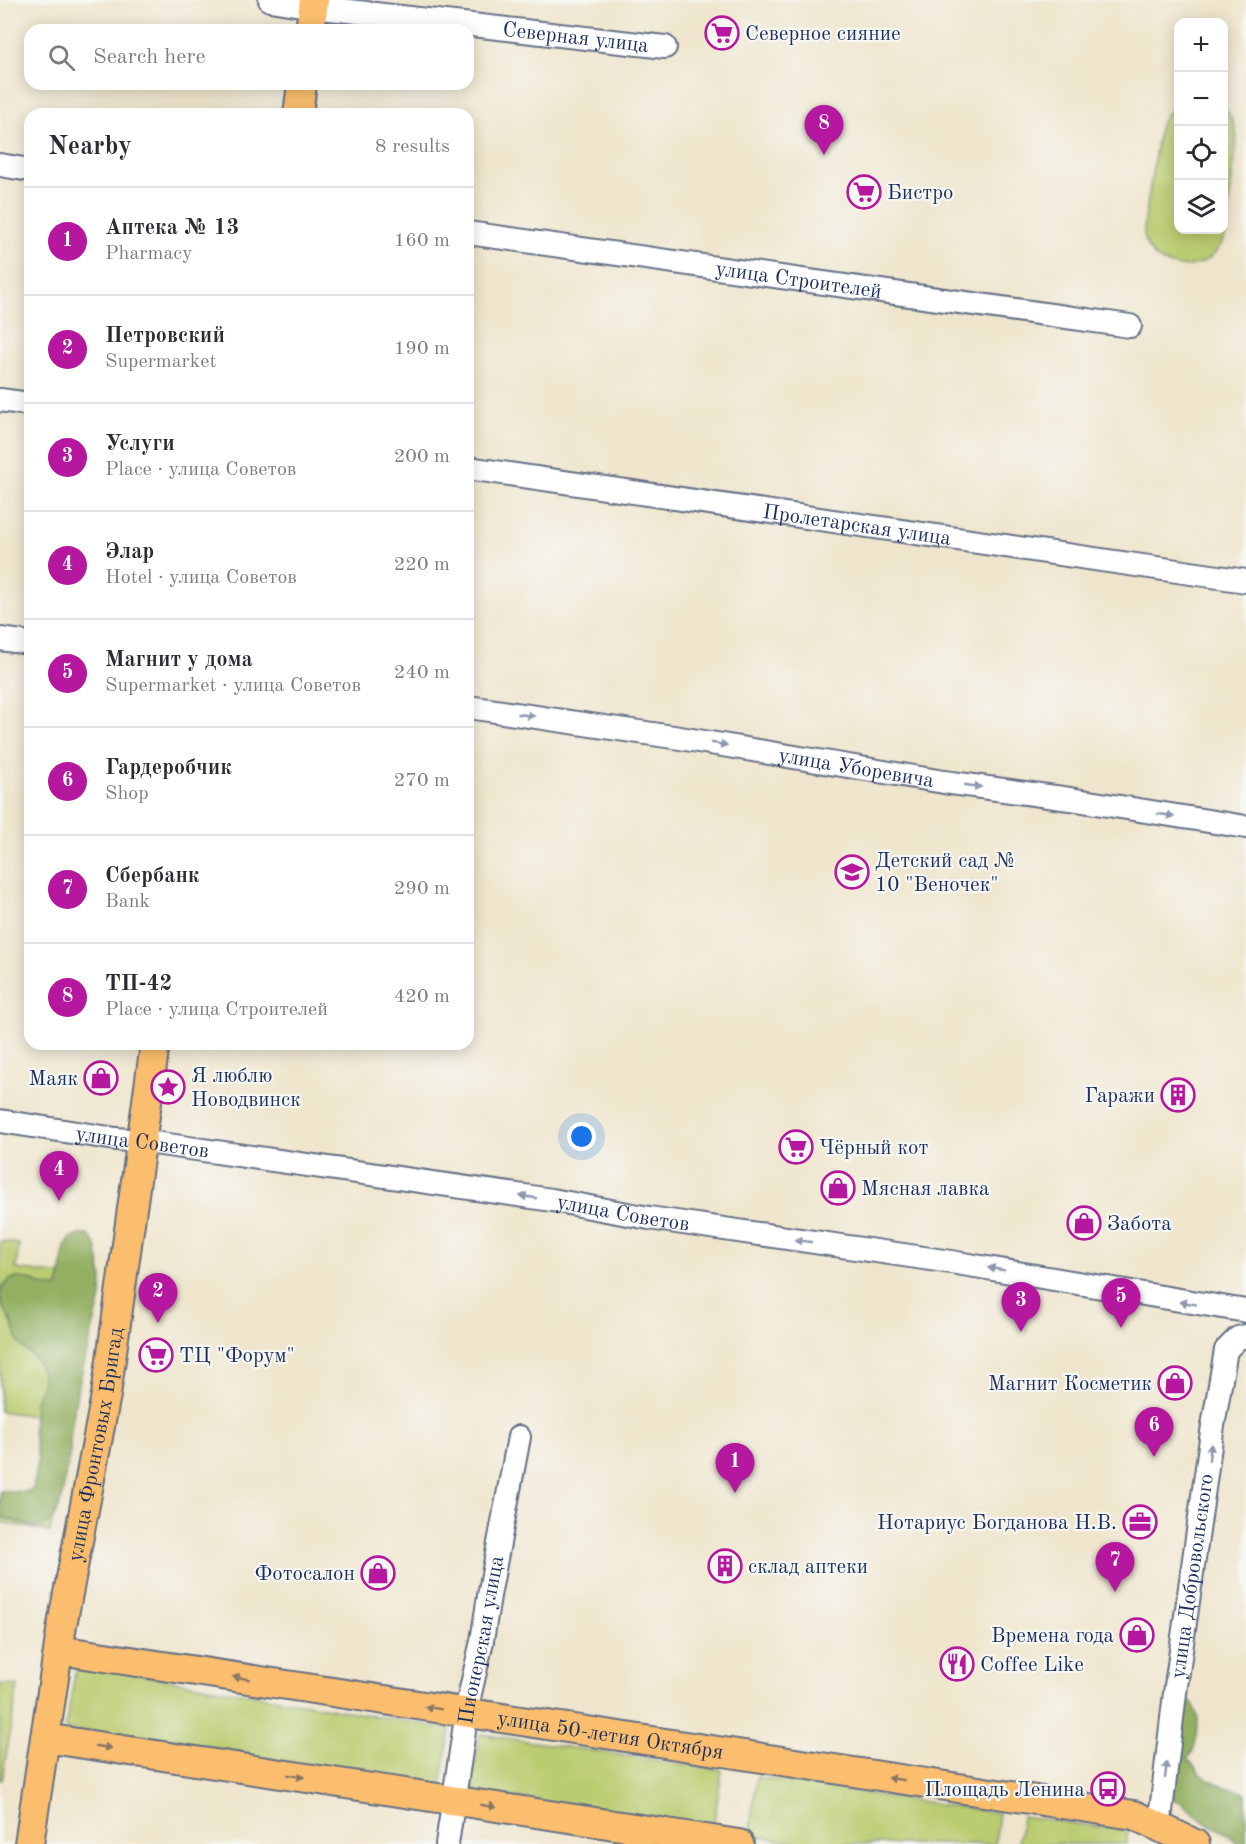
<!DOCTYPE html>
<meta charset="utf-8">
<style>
:root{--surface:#fff;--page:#f7f7f7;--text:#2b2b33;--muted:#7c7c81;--line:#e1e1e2;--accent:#b5179e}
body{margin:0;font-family:"Old Standard TT",serif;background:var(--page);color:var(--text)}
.controls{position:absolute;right:18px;top:18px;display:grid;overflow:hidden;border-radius:12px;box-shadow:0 3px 15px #0003}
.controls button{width:54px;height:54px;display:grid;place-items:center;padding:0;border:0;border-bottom:2px solid var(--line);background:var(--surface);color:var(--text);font:30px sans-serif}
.you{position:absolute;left:582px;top:1137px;width:21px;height:21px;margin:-15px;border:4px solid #fff;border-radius:50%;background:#1a73e8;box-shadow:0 0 0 9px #1a73e833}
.badge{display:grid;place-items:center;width:39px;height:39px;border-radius:50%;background:var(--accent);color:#fff;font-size:20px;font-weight:700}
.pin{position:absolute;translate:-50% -50px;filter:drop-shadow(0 2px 3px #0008)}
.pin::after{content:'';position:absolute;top:32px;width:21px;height:18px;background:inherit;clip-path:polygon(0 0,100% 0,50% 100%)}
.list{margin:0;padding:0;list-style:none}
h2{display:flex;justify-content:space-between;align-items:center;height:78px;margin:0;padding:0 24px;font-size:26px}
h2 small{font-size:20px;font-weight:400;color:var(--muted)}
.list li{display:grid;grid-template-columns:39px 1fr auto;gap:18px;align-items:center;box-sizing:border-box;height:108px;padding:0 24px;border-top:2px solid var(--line)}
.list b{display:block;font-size:22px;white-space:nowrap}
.list p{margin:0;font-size:20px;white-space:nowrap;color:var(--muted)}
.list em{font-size:20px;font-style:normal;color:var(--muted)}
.icon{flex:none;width:33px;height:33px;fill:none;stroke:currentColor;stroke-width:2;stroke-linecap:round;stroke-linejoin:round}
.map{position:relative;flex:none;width:1246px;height:1844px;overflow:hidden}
.search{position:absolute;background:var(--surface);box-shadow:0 3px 15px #0003;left:24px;top:24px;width:450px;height:66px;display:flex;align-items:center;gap:15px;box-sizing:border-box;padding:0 21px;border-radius:18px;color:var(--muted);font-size:22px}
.panel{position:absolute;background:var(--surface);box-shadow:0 3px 15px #0003;left:24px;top:108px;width:450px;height:942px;border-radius:18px}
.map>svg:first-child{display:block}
</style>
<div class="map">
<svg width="1246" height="1844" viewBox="0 0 1246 1844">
<rect width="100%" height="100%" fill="#f6f6f2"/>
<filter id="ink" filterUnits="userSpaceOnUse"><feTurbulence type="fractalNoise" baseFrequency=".0167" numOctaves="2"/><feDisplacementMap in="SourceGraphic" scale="12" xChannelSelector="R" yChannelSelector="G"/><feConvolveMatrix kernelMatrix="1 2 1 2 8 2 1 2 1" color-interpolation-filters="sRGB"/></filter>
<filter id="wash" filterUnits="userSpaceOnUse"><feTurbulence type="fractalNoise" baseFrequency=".008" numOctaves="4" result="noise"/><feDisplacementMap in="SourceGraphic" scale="24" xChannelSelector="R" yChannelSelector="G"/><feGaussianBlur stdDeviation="1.35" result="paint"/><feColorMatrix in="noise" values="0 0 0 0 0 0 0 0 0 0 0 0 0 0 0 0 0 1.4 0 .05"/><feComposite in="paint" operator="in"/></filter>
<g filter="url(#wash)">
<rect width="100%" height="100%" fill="#efe5cc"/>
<g fill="#bacc6f" stroke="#6a7e66" stroke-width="1.5">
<path d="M 1178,103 L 1178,230 L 1224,230 L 1224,108 C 1232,116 1235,125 1237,137 L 1225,236 C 1221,245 1217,253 1208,259 C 1188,273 1152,267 1145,240 C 1144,236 1144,230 1144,226 L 1159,128 L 1166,115 Z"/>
<path d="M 0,1241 L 19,1244 L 16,1269 L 62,1275 L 57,1288 L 40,1285 L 35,1281 L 8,1316 L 23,1348 L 34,1357 L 41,1369 L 43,1383 L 35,1401 L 35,1416 L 0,1411 Z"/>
<path d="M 0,1516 L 34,1527 L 52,1521 L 50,1532 L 0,1522 Z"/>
<path d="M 77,1664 L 450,1729 L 441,1785 L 65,1729 Z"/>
<path d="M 0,1684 L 18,1686 L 2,1780 L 0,1780 Z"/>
<path d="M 480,1734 L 722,1770 L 713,1828 L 471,1791 Z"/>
<path d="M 757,1777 L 999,1813 L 995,1844 L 809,1844 L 749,1835 Z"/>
<path d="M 1022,1816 L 1128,1831 L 1126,1844 L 1018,1844 Z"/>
</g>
<g fill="#93b062" stroke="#577060" stroke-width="1.5">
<path d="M 83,1234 L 89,1236 L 96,1245 L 102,1277 L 101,1297 L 77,1391 L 70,1437 L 70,1454 L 65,1476 L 62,1499 L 52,1521 L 40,1527 L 34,1527 L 0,1516 L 0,1491 C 12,1489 23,1495 33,1489 L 38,1459 L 33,1432 L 35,1401 L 41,1389 L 43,1376 L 38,1363 L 34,1357 L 19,1343 L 12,1322 L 4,1309 L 0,1295 L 2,1288 L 11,1279 L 17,1278 L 29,1279 L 40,1285 L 57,1288 C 67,1270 54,1238 83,1234 Z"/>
<path d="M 1186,1698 C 1204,1705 1199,1746 1188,1759 L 1204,1777 L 1225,1787 L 1246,1793 L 1246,1844 L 1238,1844 L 1228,1834 L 1203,1821 L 1181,1802 L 1169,1798 L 1180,1699 Z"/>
</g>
</g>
<g filter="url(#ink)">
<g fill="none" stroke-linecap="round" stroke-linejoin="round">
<defs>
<g id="minor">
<path id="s1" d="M 270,0 L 313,7 L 665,47"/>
<path d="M 0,165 L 30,170"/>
<path id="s2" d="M 468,233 L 1130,326"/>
<path d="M 0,400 L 30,404"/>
<path id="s3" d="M 468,468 L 1246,581"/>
<path d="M 0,639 L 30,643"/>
<path id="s4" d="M 468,707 L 680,738 L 944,782 L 1070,799 L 1246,827"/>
<path id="s5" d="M 0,1121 L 116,1139 L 140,1141 L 552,1200 L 649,1218 L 951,1262 L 1246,1311"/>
<path id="s6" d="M 1159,1828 L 1175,1693 L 1212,1432 L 1226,1350 L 1238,1338 L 1246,1336"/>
<path id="s7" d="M 447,1844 L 469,1698 L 482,1641 L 489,1596 L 519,1437"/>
</g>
<g id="major">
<path d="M 310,30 L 314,0"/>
<path d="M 298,114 L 302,84"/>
<path id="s8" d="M 59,1650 L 1134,1815 L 1195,1844"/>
<path d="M 45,1738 L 739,1844"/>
<path id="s9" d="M 29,1844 L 62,1625 L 106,1395 L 155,1044"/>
</g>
</defs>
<use href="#minor" stroke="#656f84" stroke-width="26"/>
<use href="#major" stroke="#656f84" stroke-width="32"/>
<use href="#minor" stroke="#fff" stroke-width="22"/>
<use href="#major" stroke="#fbbe6e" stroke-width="28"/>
</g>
<defs><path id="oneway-solid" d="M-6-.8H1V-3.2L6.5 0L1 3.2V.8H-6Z" transform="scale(1.5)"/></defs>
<g fill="#8d97ae">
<use href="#oneway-solid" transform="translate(526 715) rotate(8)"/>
<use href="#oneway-solid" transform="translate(719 744) rotate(9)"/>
<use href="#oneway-solid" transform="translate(973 786) rotate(8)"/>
<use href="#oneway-solid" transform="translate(1166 815) rotate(9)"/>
<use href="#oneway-solid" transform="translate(528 1197) rotate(-172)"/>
<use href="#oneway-solid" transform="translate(803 1241) rotate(-172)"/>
<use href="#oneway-solid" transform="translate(996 1269) rotate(-171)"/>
<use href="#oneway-solid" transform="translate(1188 1303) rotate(-170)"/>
<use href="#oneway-solid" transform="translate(1210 1452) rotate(-82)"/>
<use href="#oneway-solid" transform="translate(1166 1770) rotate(-83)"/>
</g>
<g fill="#8b7666">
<use href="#oneway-solid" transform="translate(241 1678) rotate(-171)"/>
<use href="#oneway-solid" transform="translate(433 1708) rotate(-171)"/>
<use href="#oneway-solid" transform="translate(103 1747) rotate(9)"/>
<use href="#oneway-solid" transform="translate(296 1776) rotate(9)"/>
<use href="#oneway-solid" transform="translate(896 1779) rotate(-171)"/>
<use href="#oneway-solid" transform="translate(488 1806) rotate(9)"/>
</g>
</g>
<defs>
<symbol id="supermarket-ring" viewBox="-11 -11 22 22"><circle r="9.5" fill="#f6f6f2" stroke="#b5179e" stroke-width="1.5"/><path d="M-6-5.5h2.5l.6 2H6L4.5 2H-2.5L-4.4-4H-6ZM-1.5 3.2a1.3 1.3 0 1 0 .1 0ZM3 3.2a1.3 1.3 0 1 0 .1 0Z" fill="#b5179e"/></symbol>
<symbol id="school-ring" viewBox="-11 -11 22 22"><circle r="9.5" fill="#f6f6f2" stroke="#b5179e" stroke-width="1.5"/><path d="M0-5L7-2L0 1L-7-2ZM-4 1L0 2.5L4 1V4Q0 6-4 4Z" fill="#b5179e"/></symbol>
<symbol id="shop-ring" viewBox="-11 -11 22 22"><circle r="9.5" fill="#f6f6f2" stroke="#b5179e" stroke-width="1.5"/><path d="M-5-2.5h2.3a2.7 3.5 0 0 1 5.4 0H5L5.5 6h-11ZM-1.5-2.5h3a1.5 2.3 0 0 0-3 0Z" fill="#b5179e"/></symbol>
<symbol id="sight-ring" viewBox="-11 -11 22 22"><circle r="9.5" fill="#f6f6f2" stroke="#b5179e" stroke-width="1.5"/><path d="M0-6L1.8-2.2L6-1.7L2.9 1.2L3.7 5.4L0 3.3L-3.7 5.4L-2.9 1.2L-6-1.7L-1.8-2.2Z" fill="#b5179e"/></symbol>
<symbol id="building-ring" viewBox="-11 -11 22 22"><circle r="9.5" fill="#f6f6f2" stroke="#b5179e" stroke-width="1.5"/><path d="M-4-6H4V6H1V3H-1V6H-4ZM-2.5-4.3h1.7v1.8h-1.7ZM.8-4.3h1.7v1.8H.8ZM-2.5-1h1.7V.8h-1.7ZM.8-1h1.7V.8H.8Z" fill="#b5179e"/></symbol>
<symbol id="office-ring" viewBox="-11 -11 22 22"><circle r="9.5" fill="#f6f6f2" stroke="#b5179e" stroke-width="1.5"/><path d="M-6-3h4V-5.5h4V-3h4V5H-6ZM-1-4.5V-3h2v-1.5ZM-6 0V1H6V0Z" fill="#b5179e"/></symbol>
<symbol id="restaurant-ring" viewBox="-11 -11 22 22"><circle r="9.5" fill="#f6f6f2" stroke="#b5179e" stroke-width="1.5"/><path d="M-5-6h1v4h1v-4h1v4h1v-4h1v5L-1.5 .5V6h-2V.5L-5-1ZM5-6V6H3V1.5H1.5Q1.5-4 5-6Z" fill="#b5179e"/></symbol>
<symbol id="bus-ring" viewBox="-11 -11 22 22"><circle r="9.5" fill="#f6f6f2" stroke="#b5179e" stroke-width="1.5"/><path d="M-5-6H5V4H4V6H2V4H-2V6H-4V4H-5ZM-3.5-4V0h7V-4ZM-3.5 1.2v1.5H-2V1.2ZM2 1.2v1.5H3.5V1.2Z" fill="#b5179e"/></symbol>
</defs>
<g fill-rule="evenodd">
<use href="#supermarket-ring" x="703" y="14" width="38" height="38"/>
<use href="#supermarket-ring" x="845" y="173" width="38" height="38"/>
<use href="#school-ring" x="833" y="853" width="38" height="38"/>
<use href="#shop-ring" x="82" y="1059" width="38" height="38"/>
<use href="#sight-ring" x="149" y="1068" width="38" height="38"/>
<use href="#building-ring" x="1159" y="1076" width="38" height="38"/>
<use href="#supermarket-ring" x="777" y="1128" width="38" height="38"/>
<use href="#shop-ring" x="819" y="1169" width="38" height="38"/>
<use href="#shop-ring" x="1065" y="1204" width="38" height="38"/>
<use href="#supermarket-ring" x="137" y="1336" width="38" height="38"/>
<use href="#shop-ring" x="1156" y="1364" width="38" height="38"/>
<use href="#office-ring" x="1121" y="1503" width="38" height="38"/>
<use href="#building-ring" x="706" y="1547" width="38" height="38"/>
<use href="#shop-ring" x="359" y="1554" width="38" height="38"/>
<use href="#shop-ring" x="1118" y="1616" width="38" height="38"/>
<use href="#restaurant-ring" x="938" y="1645" width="38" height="38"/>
<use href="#bus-ring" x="1089" y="1770" width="38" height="38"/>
</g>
<g text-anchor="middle" stroke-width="4.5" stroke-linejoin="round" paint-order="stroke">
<g font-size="21" fill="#1b2f5e" stroke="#f6f6f2" text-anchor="start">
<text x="745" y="40">Северное сияние</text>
<text x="887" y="199">Бистро</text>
<text x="875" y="867">Детский сад №<tspan x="875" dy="24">10 "Веночек"</tspan></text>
<text x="191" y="1082">Я люблю<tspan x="191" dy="24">Новодвинск</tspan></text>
<text x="78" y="1085" text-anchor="end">Маяк</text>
<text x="1155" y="1102" text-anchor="end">Гаражи</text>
<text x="819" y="1154">Чёрный кот</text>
<text x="861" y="1195">Мясная лавка</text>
<text x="1107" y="1230">Забота</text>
<text x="179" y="1362">ТЦ "Форум"</text>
<text x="1152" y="1390" text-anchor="end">Магнит Косметик</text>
<text x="1117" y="1529" text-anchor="end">Нотариус Богданова Н.В.</text>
<text x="748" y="1573">склад аптеки</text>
<text x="355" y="1580" text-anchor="end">Фотосалон</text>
<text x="1114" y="1642" text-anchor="end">Времена года</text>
<text x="980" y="1671">Coffee Like</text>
<text x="1085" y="1796" text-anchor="end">Площадь Ленина</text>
</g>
<g font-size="21" fill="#1b2f5e" stroke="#f6f6f2">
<text dy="7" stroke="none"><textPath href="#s1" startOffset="308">Северная улица</textPath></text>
<text dy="7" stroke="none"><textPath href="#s2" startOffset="334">улица Строителей</textPath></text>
<text dy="7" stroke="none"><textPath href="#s3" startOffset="393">Пролетарская улица</textPath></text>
<text dy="7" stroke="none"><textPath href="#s4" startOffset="393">улица Уборевича</textPath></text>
<text dy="7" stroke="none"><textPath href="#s5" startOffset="144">улица Советов</textPath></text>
<text dy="7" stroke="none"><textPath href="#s5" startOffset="630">улица Советов</textPath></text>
<text dy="7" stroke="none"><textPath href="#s9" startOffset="405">улица Фронтовых Бригад</textPath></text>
<text dy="7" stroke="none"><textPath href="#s6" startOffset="254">улица Добровольского</textPath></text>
<text dy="7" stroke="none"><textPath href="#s7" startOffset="207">Пионерская улица</textPath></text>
<text dy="7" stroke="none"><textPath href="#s8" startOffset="558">улица 50-летия Октября</textPath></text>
</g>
</g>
</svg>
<div class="controls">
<button>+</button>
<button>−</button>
<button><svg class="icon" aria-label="locate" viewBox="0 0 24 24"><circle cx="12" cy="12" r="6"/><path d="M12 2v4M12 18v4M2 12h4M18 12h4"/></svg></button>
<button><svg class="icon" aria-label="layers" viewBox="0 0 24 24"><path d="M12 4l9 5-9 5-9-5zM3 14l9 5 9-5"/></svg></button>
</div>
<div class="you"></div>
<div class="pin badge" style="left:735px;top:1493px">1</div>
<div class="pin badge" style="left:158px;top:1323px">2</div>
<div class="pin badge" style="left:1021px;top:1332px">3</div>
<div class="pin badge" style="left:59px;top:1201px">4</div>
<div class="pin badge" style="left:1121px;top:1328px">5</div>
<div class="pin badge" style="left:1154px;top:1457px">6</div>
<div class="pin badge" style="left:1115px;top:1592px">7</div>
<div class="pin badge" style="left:824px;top:155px">8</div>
<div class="search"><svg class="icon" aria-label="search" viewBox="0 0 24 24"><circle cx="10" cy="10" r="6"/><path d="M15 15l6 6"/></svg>Search here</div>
<section class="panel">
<h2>Nearby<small>8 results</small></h2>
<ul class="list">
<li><span class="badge">1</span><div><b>Аптека № 13</b><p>Pharmacy</p></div><em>160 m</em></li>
<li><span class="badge">2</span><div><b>Петровский</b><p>Supermarket</p></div><em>190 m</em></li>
<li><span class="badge">3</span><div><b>Услуги</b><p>Place · улица Советов</p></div><em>200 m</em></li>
<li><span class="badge">4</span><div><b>Элар</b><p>Hotel · улица Советов</p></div><em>220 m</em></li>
<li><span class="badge">5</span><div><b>Магнит у дома</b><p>Supermarket · улица Советов</p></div><em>240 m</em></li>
<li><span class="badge">6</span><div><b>Гардеробчик</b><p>Shop</p></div><em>270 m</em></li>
<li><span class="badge">7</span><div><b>Сбербанк</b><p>Bank</p></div><em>290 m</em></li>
<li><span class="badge">8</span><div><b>ТП-42</b><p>Place · улица Строителей</p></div><em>420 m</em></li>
</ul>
</section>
</div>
